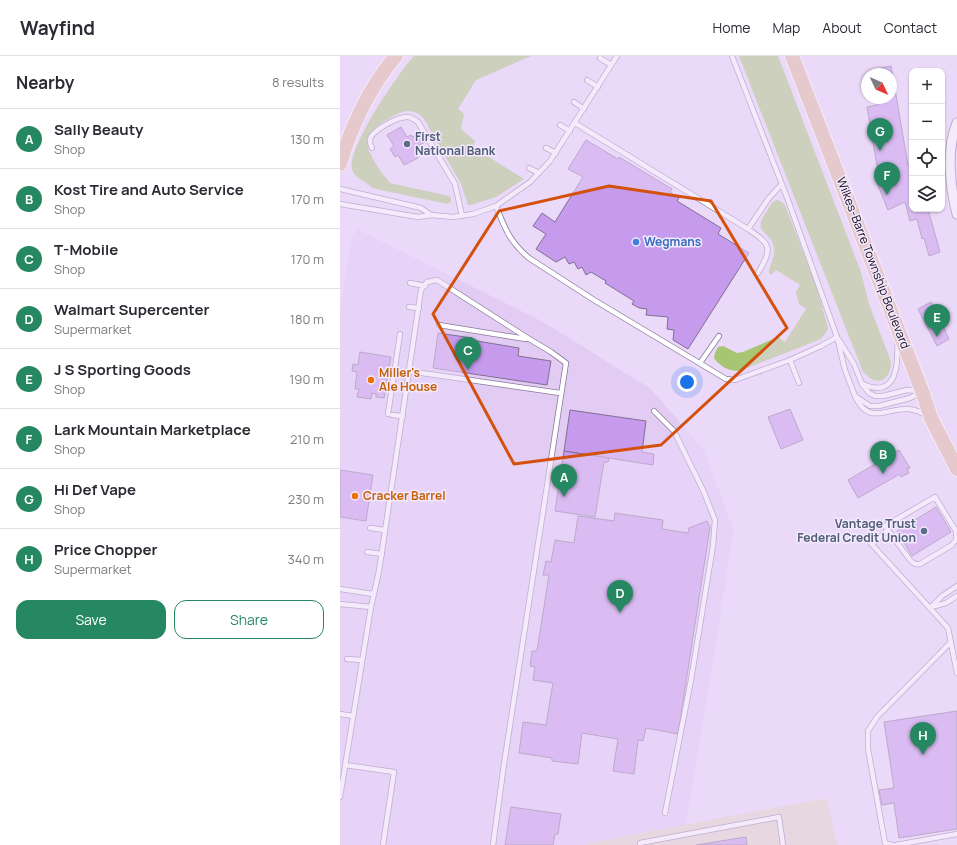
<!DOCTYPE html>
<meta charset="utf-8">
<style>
:root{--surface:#fff;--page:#f2f2f3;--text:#2b2b33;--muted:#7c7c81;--line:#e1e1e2;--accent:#268862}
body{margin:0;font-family:Manrope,sans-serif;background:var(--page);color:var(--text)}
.controls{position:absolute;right:12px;top:12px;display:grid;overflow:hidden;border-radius:8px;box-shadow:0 1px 3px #0004}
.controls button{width:36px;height:36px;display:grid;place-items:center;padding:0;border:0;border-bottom:1px solid var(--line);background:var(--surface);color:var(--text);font:20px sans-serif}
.compass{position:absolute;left:521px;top:12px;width:36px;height:36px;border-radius:50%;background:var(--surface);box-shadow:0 1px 3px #0004;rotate:134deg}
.you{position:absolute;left:347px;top:326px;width:14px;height:14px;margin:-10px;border:3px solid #fff;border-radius:50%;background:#1a73e8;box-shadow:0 0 0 6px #1a73e833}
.badge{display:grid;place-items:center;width:26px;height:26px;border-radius:50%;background:var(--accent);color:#fff;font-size:13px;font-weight:700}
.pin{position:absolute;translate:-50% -33px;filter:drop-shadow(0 1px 2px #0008)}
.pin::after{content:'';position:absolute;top:21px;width:14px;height:12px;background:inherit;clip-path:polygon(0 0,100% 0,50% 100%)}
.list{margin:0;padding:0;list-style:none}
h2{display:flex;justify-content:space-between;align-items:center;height:52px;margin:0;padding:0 16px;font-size:17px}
h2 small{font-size:13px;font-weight:400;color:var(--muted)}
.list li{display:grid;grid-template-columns:26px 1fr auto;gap:12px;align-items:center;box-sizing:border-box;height:60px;padding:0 16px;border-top:1px solid var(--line)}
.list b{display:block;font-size:15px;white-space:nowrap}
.list p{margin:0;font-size:13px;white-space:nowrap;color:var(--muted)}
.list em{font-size:13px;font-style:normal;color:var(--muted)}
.actions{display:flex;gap:8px;padding:12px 16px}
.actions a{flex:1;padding:9px 0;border:1px solid var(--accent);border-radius:12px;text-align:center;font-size:14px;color:var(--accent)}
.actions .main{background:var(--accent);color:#fff}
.icon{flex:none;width:22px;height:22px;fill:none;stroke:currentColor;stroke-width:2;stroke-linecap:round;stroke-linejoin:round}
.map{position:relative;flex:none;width:617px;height:789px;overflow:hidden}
header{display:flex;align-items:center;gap:24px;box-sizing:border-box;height:56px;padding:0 20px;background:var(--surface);border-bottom:1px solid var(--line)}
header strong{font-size:19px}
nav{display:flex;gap:22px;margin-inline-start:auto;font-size:14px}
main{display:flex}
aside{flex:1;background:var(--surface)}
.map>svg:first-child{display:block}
</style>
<header>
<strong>Wayfind</strong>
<nav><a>Home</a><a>Map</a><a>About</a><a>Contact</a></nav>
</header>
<main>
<aside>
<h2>Nearby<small>8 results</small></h2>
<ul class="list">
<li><span class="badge">A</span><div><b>Sally Beauty</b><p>Shop</p></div><em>130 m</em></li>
<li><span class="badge">B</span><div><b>Kost Tire and Auto Service</b><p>Shop</p></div><em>170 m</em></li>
<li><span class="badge">C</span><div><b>T-Mobile</b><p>Shop</p></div><em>170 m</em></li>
<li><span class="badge">D</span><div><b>Walmart Supercenter</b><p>Supermarket</p></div><em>180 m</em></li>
<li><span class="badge">E</span><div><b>J S Sporting Goods</b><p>Shop</p></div><em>190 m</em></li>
<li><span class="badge">F</span><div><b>Lark Mountain Marketplace</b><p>Shop</p></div><em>210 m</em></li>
<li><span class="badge">G</span><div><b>Hi Def Vape</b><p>Shop</p></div><em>230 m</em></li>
<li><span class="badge">H</span><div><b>Price Chopper</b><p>Supermarket</p></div><em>340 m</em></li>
</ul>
<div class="actions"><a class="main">Save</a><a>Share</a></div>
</aside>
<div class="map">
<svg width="617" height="789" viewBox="0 0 617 789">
<rect width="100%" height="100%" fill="#ebd9fa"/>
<path fill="#e2ccf4" d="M 17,173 L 205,267 L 311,333 L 364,394 L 394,475 L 346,769 L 248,787 L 248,789 L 0,789 L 0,252 L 11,182 Z"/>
<path fill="#e2d5c2" d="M 487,742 L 497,789 L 248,789 L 248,787 Z"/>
<g fill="#a7c573">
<path d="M 74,0 L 191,0 L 136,24 L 118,53 L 124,58 L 121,73 L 135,85 L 133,91 L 184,123 L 156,141 L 131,149 L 128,149 L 121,128 L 84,63 C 80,58 75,55 68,55 C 58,55 29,72 27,84 C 26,96 42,118 50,127 L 109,140 L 111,142 L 111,146 L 107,148 L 32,132 C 26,124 14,123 12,113 C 7,92 59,16 74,0 Z"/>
<path d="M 399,0 L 438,0 L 521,216 L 529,248 L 551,306 C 551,315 546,328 534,324 C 530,323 527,319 523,316 Z"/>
<path d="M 438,144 L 443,147 L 445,149 L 477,232 L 488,272 L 487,275 L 481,283 L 402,314 C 392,317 380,311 374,302 L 375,297 L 378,291 L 383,290 L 397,297 L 403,296 L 438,281 L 445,286 L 466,253 L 459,248 L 456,236 L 460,229 L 436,214 L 431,219 L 429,217 C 429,209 435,202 434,193 C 432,174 410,179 427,155 C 430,150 432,145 438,144 Z"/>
</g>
<g fill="#c69aec" stroke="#80708f">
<path d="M 551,10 L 568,109 L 572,107 L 572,153 L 588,153 L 600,196 L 589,200 L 584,182 L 582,183 L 577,163 L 570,165 L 565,146 L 548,154 L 535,122 L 539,121 L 527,51 L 537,49 L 536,42 L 551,42 L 551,18 L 532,18 L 531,14 Z"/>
<path d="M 61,71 L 67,81 L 71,79 L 73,81 L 80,77 L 85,86 L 76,91 L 78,94 L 75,95 L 78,102 L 64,109 L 58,99 L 55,101 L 50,93 L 54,90 L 47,79 Z"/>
<path d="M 246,84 L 278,103 L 279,101 L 332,133 L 330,136 L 339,142 L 337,145 L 381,172 L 378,178 L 409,197 L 348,293 L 333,284 L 334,274 L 327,273 L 328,261 L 306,259 L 307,253 L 299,252 L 292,248 L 294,245 L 265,227 L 266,225 L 251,216 L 246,219 L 242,211 L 238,213 L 234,206 L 229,208 L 225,201 L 216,206 L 196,193 L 206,178 L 193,170 L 202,157 L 215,166 L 243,121 L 228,113 Z"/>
<path d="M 591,246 L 609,283 L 597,290 L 578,253 Z"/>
<path d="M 98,277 L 132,282 L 131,284 L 179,292 L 178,300 L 211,305 L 207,329 L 93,312 Z"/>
<path d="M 20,296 L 51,301 L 44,342 L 36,341 L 36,338 L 32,337 L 31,343 L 17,341 L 19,333 L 15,333 L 17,316 L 12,315 L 13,308 L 18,309 Z"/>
<path d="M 450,353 L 463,384 L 441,393 L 428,361 Z"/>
<path d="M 230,354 L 306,365 L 302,396 L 314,398 L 313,409 L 224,395 Z"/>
<path d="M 559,394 L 570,412 L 567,413 L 569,417 L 561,421 L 560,418 L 518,442 L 508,424 Z"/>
<path d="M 224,395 L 269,402 L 268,406 L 264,406 L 255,461 L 215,455 Z"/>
<path d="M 0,414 L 33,419 L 26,465 L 0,461 Z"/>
<path d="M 596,451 L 611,476 L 572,500 L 557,475 Z"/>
<path d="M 275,457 L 323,464 L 322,473 L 348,477 L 349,472 L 367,465 L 370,471 L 338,678 L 306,672 L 303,685 L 298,684 L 294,718 L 273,715 L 278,683 L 242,677 L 238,708 L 212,705 L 212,702 L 179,697 L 183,666 L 206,669 L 213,627 L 193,624 L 195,611 L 190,610 L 192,595 L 197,595 L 209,519 L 203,519 L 206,505 L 211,506 L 215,484 L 234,487 L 238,460 L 274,465 Z"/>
<path d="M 617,655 L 617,773 L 559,782 L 554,747 L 542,749 L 539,734 L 554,732 L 544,666 Z"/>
<path d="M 171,751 L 221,758 L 218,778 L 215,778 L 213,789 L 165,789 Z"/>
<path d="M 406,781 L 407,789 L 356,789 Z"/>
</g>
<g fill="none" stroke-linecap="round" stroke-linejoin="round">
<defs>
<g id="service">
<path d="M 392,0 L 448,144 L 497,281 L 505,314 L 515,340 L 530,350 L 539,350 L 570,342 L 581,336"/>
<path d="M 260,2 L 271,9"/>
<path d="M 247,24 L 258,31"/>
<path d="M 234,46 L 244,53"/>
<path d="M 235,67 L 408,173 L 429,142 L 441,129"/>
<path d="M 220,69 L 230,75"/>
<path d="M 32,92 C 31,89 29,87 30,83 C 33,74 57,61 67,61 C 71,61 74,63 78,66 L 115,128 L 122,160"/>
<path d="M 206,92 L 216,97"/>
<path d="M 189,112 L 199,117"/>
<path d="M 0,133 L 81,152 L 91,159"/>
<path d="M 0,148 L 78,161 L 91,159 L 113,161 L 133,158 L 156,150 L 190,126 L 210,105 L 277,0"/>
<path d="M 156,150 C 165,173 170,186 189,202 L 254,244 L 386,323 L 395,324 L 450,304 L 481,290 L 497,281"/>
<path d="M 408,173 C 431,189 433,191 418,217"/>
<path d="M 70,227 L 85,230"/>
<path d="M 69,251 L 79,252"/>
<path d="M 99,269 L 186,283"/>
<path d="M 499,284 L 514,308 L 522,328 L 529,337 L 535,340 L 543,340 L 567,334 L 579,335"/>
<path d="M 450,304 L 459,327"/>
<path d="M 360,307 L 379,280"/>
<path d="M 68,315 L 220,337"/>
<path d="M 523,328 C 537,335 551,333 555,316 C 558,308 557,293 558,285"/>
<path d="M 515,340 C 529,371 547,351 569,353 C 576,354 581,356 587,360"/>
<path d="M 314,355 L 334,375 L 363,434 L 375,464 L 373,490 L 351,624 L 325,757"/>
<path d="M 48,358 L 60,278"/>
<path d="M 52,359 L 63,360"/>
<path d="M 30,472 L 45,474"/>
<path d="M 526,482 L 608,572 L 617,617"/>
<path d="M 532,488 L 548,474 L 545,470 L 595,441 L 616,475 L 616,484 L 612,489 L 580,508 C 575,509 573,507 570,504 L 548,474"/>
<path d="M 27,496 L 42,498"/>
<path d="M 0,533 L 33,538"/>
<path d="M 0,548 L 31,551"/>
<path d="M 591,551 L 606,547 L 617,540"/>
<path d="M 590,552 L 602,540 L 617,530"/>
<path d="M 7,603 L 22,604"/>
<path d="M 0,658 L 13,660"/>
<path d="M 5,709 L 54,716 L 43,789"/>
<path d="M 0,741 L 31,551 L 39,515 L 81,234 L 87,226 L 97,224 L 186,281 L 211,296 L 226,307 L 164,708 L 153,789"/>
<path d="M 300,789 L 300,787 L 439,761 L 443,789"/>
<path d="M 552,789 L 545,787 L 528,693 L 528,675 L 537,661 L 611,586"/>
<path d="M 556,789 L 617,778"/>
</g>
<path id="minor" d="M 617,67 C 606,93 610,131 617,158"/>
<g id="primary">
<path d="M 452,0 L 582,335 L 591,362 L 617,413"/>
<path d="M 0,108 C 11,71 30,30 56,0"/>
</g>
</defs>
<use href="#service" stroke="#8a7998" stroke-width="6"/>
<use href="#minor" stroke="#8a7998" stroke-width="11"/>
<use href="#primary" stroke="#fff" stroke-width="16"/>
<use href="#service" stroke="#fff" stroke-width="4.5"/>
<use href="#minor" stroke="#fff" stroke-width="9"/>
<use href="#primary" stroke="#e1b797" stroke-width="14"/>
</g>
<path d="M0 0H617V789H0ZM 269,130 L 371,145 L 447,272 L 321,389 L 174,408 L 93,258 L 159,155 Z" fill="#ebd9fa" fill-opacity=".55" fill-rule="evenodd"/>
<path fill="none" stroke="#d3510d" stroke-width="3" stroke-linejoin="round" d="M 269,130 L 371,145 L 447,272 L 321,389 L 174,408 L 93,258 L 159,155 Z"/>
<g fill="#5c6f8a" stroke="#f4e9fe" stroke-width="1.5">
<circle cx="67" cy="88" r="4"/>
<circle cx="584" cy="475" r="4"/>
</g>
<circle fill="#3f7fe0" stroke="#f4e9fe" stroke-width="1.5" cx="296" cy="186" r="4"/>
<g fill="#e8710a" stroke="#f4e9fe" stroke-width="1.5">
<circle cx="31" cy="324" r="4"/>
<circle cx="15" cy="440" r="4"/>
</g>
<g text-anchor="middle" stroke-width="3" stroke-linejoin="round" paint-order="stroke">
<g font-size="12" font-weight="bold" fill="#4e5e75" stroke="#f4e9fe" text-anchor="start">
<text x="75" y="85">First<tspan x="75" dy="14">National Bank</tspan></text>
<text x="576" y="472" text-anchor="end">Vantage Trust<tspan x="576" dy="14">Federal Credit Union</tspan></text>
</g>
<g font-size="12" font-weight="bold" fill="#366cbe" stroke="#f4e9fe" text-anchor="start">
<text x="304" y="190">Wegmans</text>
</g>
<g font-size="12" fill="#130c18" stroke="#f4e9fe">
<text transform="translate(533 207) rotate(69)" y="4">Wilkes-Barre Township Boulevard</text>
</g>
<g font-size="12" font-weight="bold" fill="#c56008" stroke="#f4e9fe" text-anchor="start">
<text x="39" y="321">Miller's<tspan x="39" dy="14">Ale House</tspan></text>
<text x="23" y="444">Cracker Barrel</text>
</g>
</g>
</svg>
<div class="controls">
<button>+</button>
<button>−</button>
<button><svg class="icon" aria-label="locate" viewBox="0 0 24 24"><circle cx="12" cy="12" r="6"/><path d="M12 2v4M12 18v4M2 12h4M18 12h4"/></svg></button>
<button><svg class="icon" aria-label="layers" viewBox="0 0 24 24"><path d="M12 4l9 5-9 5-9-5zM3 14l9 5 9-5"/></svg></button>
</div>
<svg class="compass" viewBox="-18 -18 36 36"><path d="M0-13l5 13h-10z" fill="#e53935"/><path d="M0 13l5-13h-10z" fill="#7c7c81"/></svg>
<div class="you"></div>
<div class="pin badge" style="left:224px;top:441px">A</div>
<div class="pin badge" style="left:543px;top:418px">B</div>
<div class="pin badge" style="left:128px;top:314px">C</div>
<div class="pin badge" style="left:280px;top:557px">D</div>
<div class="pin badge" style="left:597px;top:281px">E</div>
<div class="pin badge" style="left:547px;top:139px">F</div>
<div class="pin badge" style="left:540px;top:95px">G</div>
<div class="pin badge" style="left:583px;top:699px">H</div>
</div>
</main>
